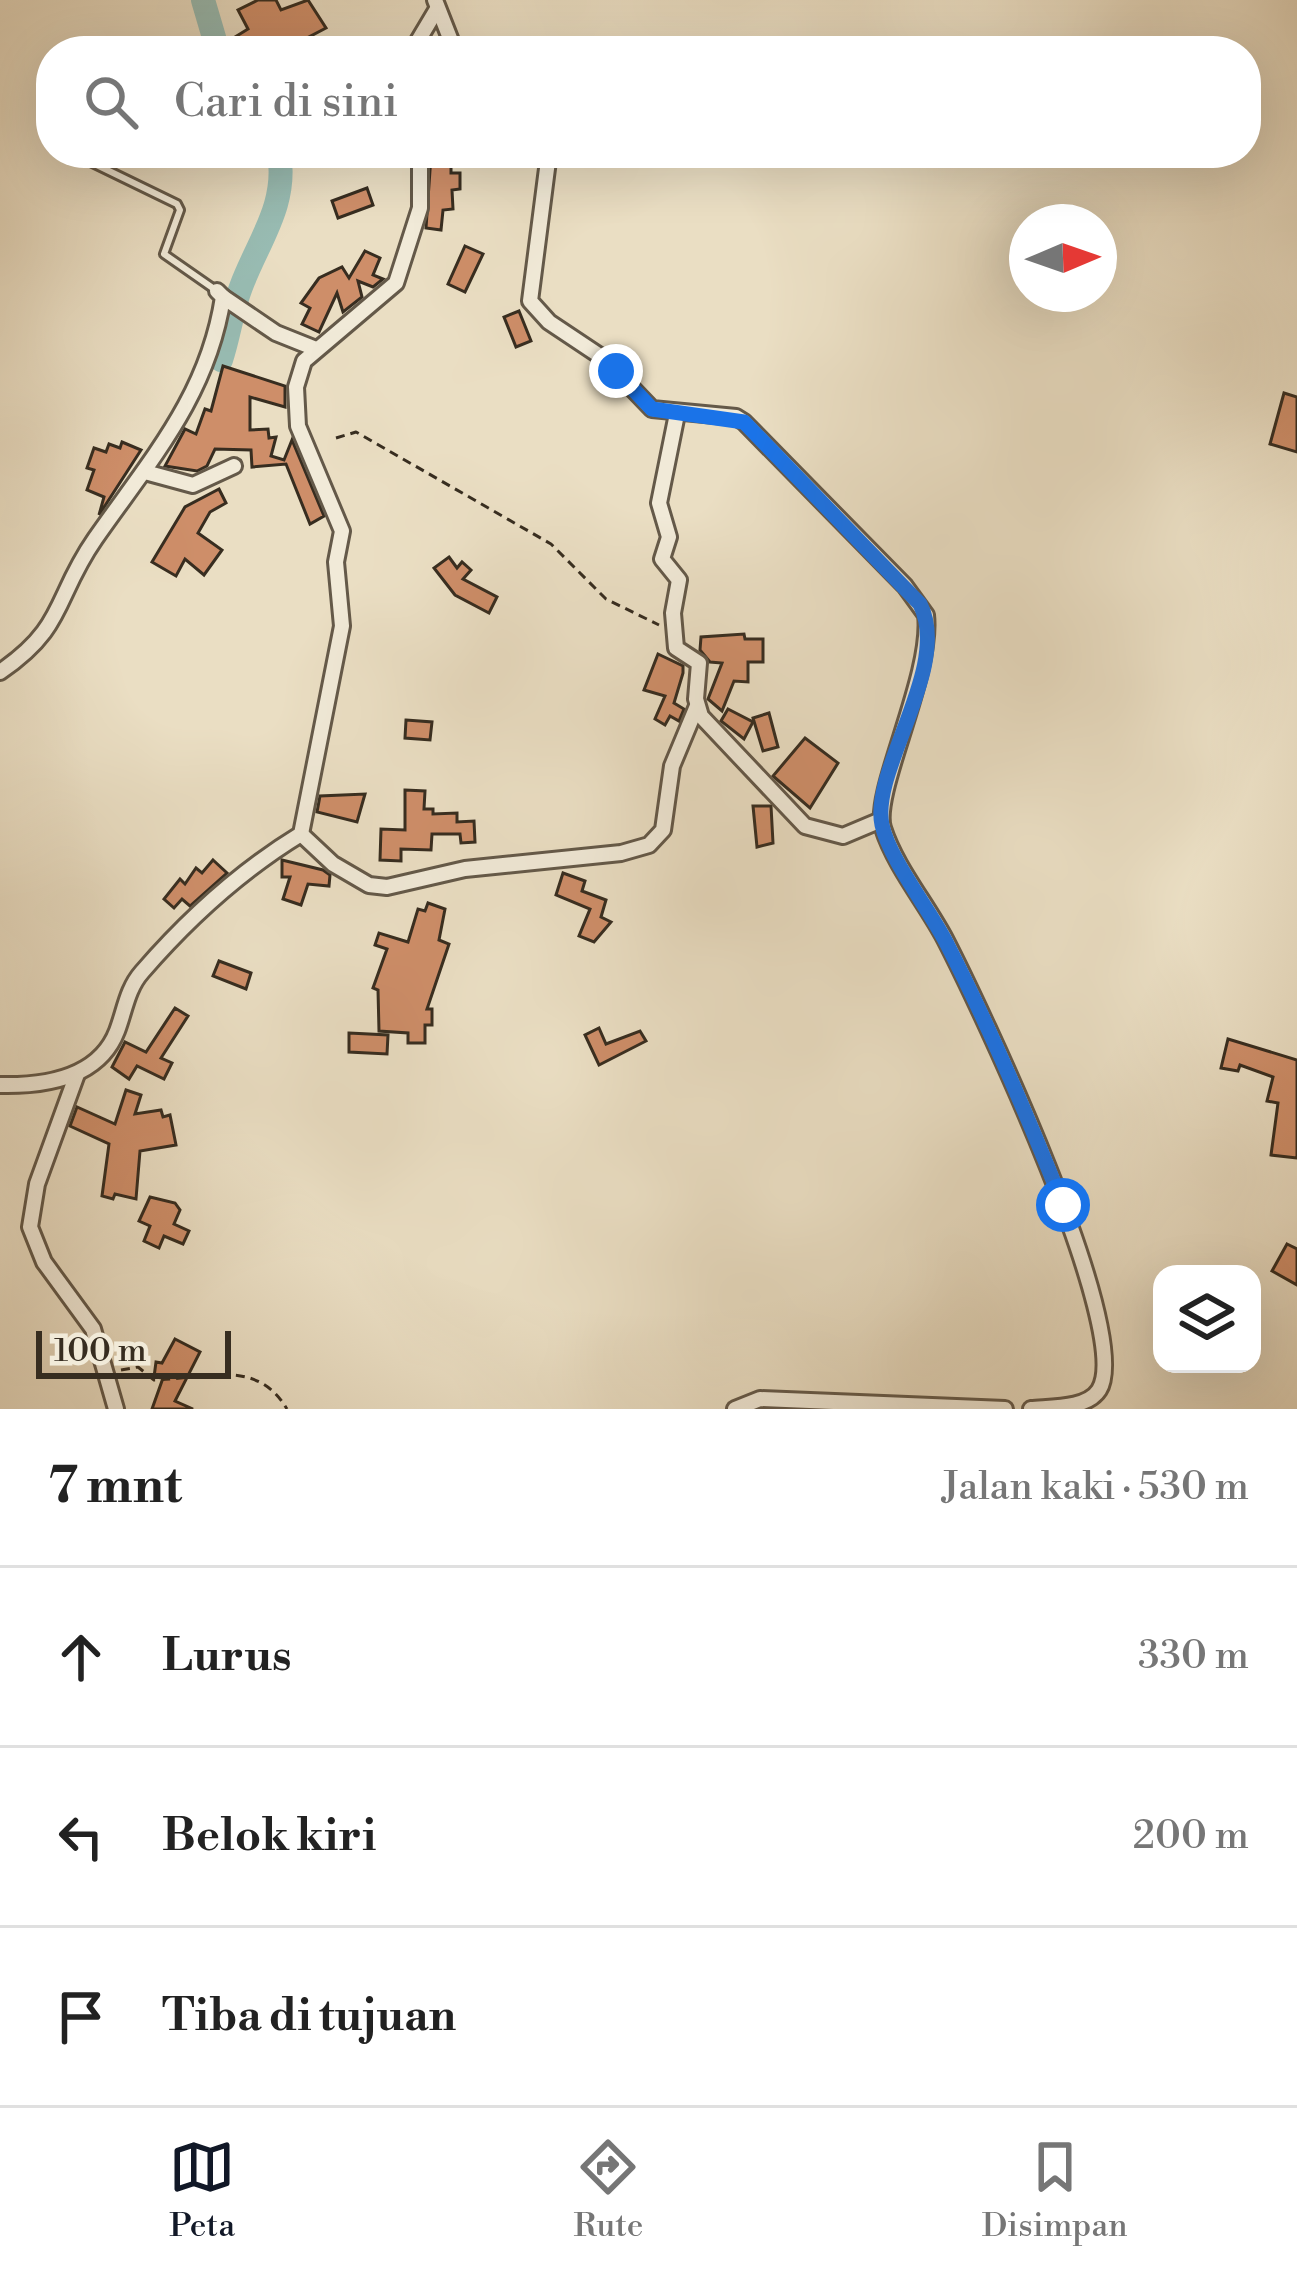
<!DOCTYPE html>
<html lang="id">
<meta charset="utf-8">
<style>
:root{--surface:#fff;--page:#f6f6f6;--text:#222;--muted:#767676;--line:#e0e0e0;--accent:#111827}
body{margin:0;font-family:"Libre Bodoni",serif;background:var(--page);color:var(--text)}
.controls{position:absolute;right:36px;bottom:36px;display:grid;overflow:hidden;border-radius:24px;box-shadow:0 12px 48px #0002}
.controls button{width:108px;height:108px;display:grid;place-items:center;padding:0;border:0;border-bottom:3px solid var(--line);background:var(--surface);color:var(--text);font:60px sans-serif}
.compass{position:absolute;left:1009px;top:204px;width:108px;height:108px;border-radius:50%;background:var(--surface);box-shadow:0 12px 48px #0002;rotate:88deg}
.scale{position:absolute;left:36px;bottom:30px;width:195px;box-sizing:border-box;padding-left:12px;border:6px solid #372d20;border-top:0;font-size:33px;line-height:42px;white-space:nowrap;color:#372d20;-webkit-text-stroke:9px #f1ead8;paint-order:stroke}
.stop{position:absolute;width:36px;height:36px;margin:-27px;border:9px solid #1a73e8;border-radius:50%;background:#fff}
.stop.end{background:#1a73e8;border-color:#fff;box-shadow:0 3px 12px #0008}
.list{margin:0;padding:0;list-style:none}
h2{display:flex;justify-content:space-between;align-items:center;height:156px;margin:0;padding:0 48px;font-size:51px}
h2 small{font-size:39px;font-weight:400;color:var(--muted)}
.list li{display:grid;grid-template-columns:78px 1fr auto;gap:36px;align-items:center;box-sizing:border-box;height:180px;padding:0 48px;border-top:3px solid var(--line)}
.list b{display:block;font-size:45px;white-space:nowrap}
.list em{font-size:39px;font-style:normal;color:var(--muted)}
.icon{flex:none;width:66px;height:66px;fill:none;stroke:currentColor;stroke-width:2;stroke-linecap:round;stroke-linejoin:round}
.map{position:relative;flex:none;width:1297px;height:1409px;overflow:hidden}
.search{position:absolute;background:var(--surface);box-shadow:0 12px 48px #0002;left:36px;right:36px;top:36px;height:132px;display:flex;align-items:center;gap:30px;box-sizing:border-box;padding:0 42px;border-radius:48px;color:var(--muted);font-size:45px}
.sheet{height:696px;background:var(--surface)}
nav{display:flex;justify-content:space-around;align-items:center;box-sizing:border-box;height:168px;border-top:3px solid var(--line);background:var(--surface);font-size:33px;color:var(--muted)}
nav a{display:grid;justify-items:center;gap:6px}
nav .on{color:var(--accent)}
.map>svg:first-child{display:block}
</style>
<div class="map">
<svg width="1297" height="1409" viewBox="0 0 1297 1409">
<rect width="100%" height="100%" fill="#eadec3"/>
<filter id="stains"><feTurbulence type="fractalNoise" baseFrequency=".00167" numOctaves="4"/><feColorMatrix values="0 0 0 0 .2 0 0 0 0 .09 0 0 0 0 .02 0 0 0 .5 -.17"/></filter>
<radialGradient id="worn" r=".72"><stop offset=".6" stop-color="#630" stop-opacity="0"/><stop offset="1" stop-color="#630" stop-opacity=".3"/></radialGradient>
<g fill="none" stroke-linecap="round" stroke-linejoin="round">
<g stroke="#98bcb3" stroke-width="24">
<path d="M 203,0 L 218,51"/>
<path d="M 221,360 C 229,336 232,310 241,287 C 258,241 288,205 279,153"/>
</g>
</g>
<g fill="#ce8e69" stroke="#372d20" stroke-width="3">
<path d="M 258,0 L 276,0 L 281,10 L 308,0 L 326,28 L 309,37 L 316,51 L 255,51 L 252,45 L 242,50 L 235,37 L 248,29 L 238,10 Z"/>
<path d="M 431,156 L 451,156 L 451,173 L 460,173 L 460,189 L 452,190 L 453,209 L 443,210 L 441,230 L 426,228 Z"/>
<path d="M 367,188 L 373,205 L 338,218 L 332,201 Z"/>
<path d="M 465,246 L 483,254 L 465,292 L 448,284 Z"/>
<path d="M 365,251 L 380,258 L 373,275 L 383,279 L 373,287 L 358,281 L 362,297 L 343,312 L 337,293 L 319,332 L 302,324 L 310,308 L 301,303 L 319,278 L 342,267 L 349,278 Z"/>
<path d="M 519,311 L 531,341 L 516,347 L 504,317 Z"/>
<path d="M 223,366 L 285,386 L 285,407 L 250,397 L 250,430 L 268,429 L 269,438 L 276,437 L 271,456 L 284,460 L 292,440 L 324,516 L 310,524 L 286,464 L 252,467 L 251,450 L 215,449 L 207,466 L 197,471 L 165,466 L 185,429 L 196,434 L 205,409 L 211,411 Z"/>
<path d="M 1284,393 L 1297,397 L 1297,452 L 1270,444 Z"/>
<path d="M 122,442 L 141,450 L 99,515 L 104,497 L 87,490 L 94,470 L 87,468 L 94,448 L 106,452 L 109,444 L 120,448 Z"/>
<path d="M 219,489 L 226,503 L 210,512 L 198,533 L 222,550 L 204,575 L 185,559 L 176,576 L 152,562 L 185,507 Z"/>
<path d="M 449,557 L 457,568 L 462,562 L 471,570 L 463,579 L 497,597 L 489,613 L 455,595 L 434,568 Z"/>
<path d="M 744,634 L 745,639 L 763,639 L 763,662 L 748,662 L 748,682 L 734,681 L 722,711 L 708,699 L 722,663 L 710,662 L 700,650 L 701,637 Z"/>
<path d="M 658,654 L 683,666 L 683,673 L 674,703 L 684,709 L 679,721 L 670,716 L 665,725 L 655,719 L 665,696 L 644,690 Z"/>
<path d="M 728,709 L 753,722 L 744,739 L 721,721 Z"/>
<path d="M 769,713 L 778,747 L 763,751 L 753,718 Z"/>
<path d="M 406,720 L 432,722 L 430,740 L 405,738 Z"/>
<path d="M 805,738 L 838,763 L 810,808 L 773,776 Z"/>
<path d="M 405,790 L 425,791 L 424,809 L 433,809 L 433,814 L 457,813 L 457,822 L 474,821 L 475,842 L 461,843 L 460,834 L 432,834 L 431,850 L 401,849 L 401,861 L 380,860 L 381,829 L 405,830 Z"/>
<path d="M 365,794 L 357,822 L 317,812 L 320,796 Z"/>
<path d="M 753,806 L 771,806 L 773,843 L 757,847 Z"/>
<path d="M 213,860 L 227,873 L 190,906 L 182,899 L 174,908 L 164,899 L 180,879 L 185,884 L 196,868 L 202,873 Z"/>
<path d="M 282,860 L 323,870 L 330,875 L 329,886 L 308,884 L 301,905 L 283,899 L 290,877 L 282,877 Z"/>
<path d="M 563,873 L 585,881 L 582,891 L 606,900 L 601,917 L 611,922 L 594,942 L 579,936 L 590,909 L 556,895 Z"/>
<path d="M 428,903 L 445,909 L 439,940 L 449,944 L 427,1009 L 432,1009 L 432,1025 L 425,1025 L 425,1043 L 408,1043 L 408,1033 L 379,1031 L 378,990 L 373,988 L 387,949 L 375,945 L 379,933 L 408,942 L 418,909 L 425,911 Z"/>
<path d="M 219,961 L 251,973 L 246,989 L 213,976 Z"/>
<path d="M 175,1008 L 188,1016 L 161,1058 L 172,1063 L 164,1079 L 137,1066 L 129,1079 L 112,1067 L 125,1042 L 146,1052 Z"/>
<path d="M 599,1028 L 606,1044 L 640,1031 L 646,1041 L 599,1065 L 585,1035 Z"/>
<path d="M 349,1033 L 388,1035 L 387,1054 L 349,1052 Z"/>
<path d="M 1228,1039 L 1297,1060 L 1297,1158 L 1271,1155 L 1278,1103 L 1267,1101 L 1273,1077 L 1240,1065 L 1238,1071 L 1221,1068 Z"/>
<path d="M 126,1090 L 141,1095 L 135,1114 L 161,1110 L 163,1117 L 170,1115 L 176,1145 L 140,1151 L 136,1199 L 115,1194 L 113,1199 L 102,1196 L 109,1144 L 70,1126 L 77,1107 L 115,1124 Z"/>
<path d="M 150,1197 L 175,1203 L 180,1210 L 174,1224 L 189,1231 L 183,1244 L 164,1236 L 159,1248 L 144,1241 L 150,1226 L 139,1221 Z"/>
<path d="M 1287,1244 L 1297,1249 L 1297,1285 L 1272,1271 Z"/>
<path d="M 175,1339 L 200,1352 L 175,1401 L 193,1409 L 152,1409 L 163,1378 L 154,1377 L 156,1362 L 162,1363 Z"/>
</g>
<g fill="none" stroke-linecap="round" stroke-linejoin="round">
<defs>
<path id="service" d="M 72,153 L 177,204 L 180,210 L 164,254 L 217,291"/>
<g id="minor">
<path d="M 435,0 L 455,51"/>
<path d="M 412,51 L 437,9"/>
<path d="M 549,153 L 530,301 L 549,322 L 603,358 L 652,409 L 736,417 L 744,422 L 905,586 L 926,615 C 933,675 872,793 883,828 C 895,866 926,903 945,939 C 979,1005 1135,1333 1099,1390 C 1087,1409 1050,1407 1031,1409"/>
<path d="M 223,297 L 276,333 L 316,349"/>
<path d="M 677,414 L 659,503 L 669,537 L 662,559 L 679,580 L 673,613 L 676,648 L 699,663 L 696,699 L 701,716 L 805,826 L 843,836 L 881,820"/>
<path d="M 145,472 L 193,485 L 234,466"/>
<path d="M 0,672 C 66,627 54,598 95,539 C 150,460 208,396 223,297 L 217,291"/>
<path d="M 301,834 L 333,864 L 369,885 L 387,887 L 465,869 L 621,853 L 649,845 L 663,830 L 672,766 L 697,706"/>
<path d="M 77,1074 L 37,1184 L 30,1227 L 44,1262 L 93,1329 L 116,1409"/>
<path d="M 0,1085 C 44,1086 99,1078 117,1031 C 125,1010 127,989 142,972 C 187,920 242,870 301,834 L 342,626 L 336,562 L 342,531 L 298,426 L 296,387 L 304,361 L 396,283 L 420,208 L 420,153"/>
<path d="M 735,1409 L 760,1399 L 1005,1409"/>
</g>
</defs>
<use href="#service" stroke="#645949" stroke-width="12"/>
<use href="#minor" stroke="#645949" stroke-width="20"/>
<g stroke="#372d20" stroke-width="3" stroke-dasharray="9 6" stroke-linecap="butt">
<path d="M 336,438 L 356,432 L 551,544 L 606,599 L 659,625"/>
<path d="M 121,1370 L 138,1367 L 154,1380 C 205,1379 256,1357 287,1409"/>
</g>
<use href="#service" stroke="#f1ead8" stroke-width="6"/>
<use href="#minor" stroke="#f1ead8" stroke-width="14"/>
</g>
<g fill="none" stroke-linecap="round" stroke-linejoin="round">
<path stroke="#1a73e8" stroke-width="15" d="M 616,371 L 652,409 L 744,422 L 920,604 C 952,667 870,770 882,825 C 890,861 931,911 948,946 C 991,1030 1028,1117 1063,1205"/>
</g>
<rect width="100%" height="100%" filter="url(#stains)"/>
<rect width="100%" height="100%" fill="url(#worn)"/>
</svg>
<div class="controls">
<button><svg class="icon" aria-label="layers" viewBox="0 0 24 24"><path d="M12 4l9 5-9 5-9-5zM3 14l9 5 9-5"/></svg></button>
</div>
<svg class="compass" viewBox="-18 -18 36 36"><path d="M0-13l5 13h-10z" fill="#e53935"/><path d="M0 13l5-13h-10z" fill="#767676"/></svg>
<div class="scale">100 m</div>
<div class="stop" style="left:1063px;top:1205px"></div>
<div class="stop end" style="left:616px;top:371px"></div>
<div class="search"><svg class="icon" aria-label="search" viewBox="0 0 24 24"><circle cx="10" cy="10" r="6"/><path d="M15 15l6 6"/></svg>Cari di sini</div>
</div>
<section class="sheet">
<h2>7 mnt<small>Jalan kaki · 530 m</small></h2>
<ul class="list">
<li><svg class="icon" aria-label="ahead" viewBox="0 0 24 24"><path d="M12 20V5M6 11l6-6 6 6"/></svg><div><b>Lurus</b></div><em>330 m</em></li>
<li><svg class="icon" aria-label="left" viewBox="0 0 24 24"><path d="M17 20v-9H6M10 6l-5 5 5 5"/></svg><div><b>Belok kiri</b></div><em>200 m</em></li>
<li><svg class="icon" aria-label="arrive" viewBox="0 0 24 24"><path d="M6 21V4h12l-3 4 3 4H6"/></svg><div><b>Tiba di tujuan</b></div></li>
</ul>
</section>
<nav>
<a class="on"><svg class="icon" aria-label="map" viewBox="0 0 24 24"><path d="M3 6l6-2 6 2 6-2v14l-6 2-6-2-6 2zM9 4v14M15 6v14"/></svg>Peta</a>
<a><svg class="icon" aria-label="directions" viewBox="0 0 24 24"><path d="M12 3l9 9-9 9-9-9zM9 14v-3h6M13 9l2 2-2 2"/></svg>Rute</a>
<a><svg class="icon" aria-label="saved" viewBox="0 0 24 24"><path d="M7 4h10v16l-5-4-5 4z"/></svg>Disimpan</a>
</nav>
